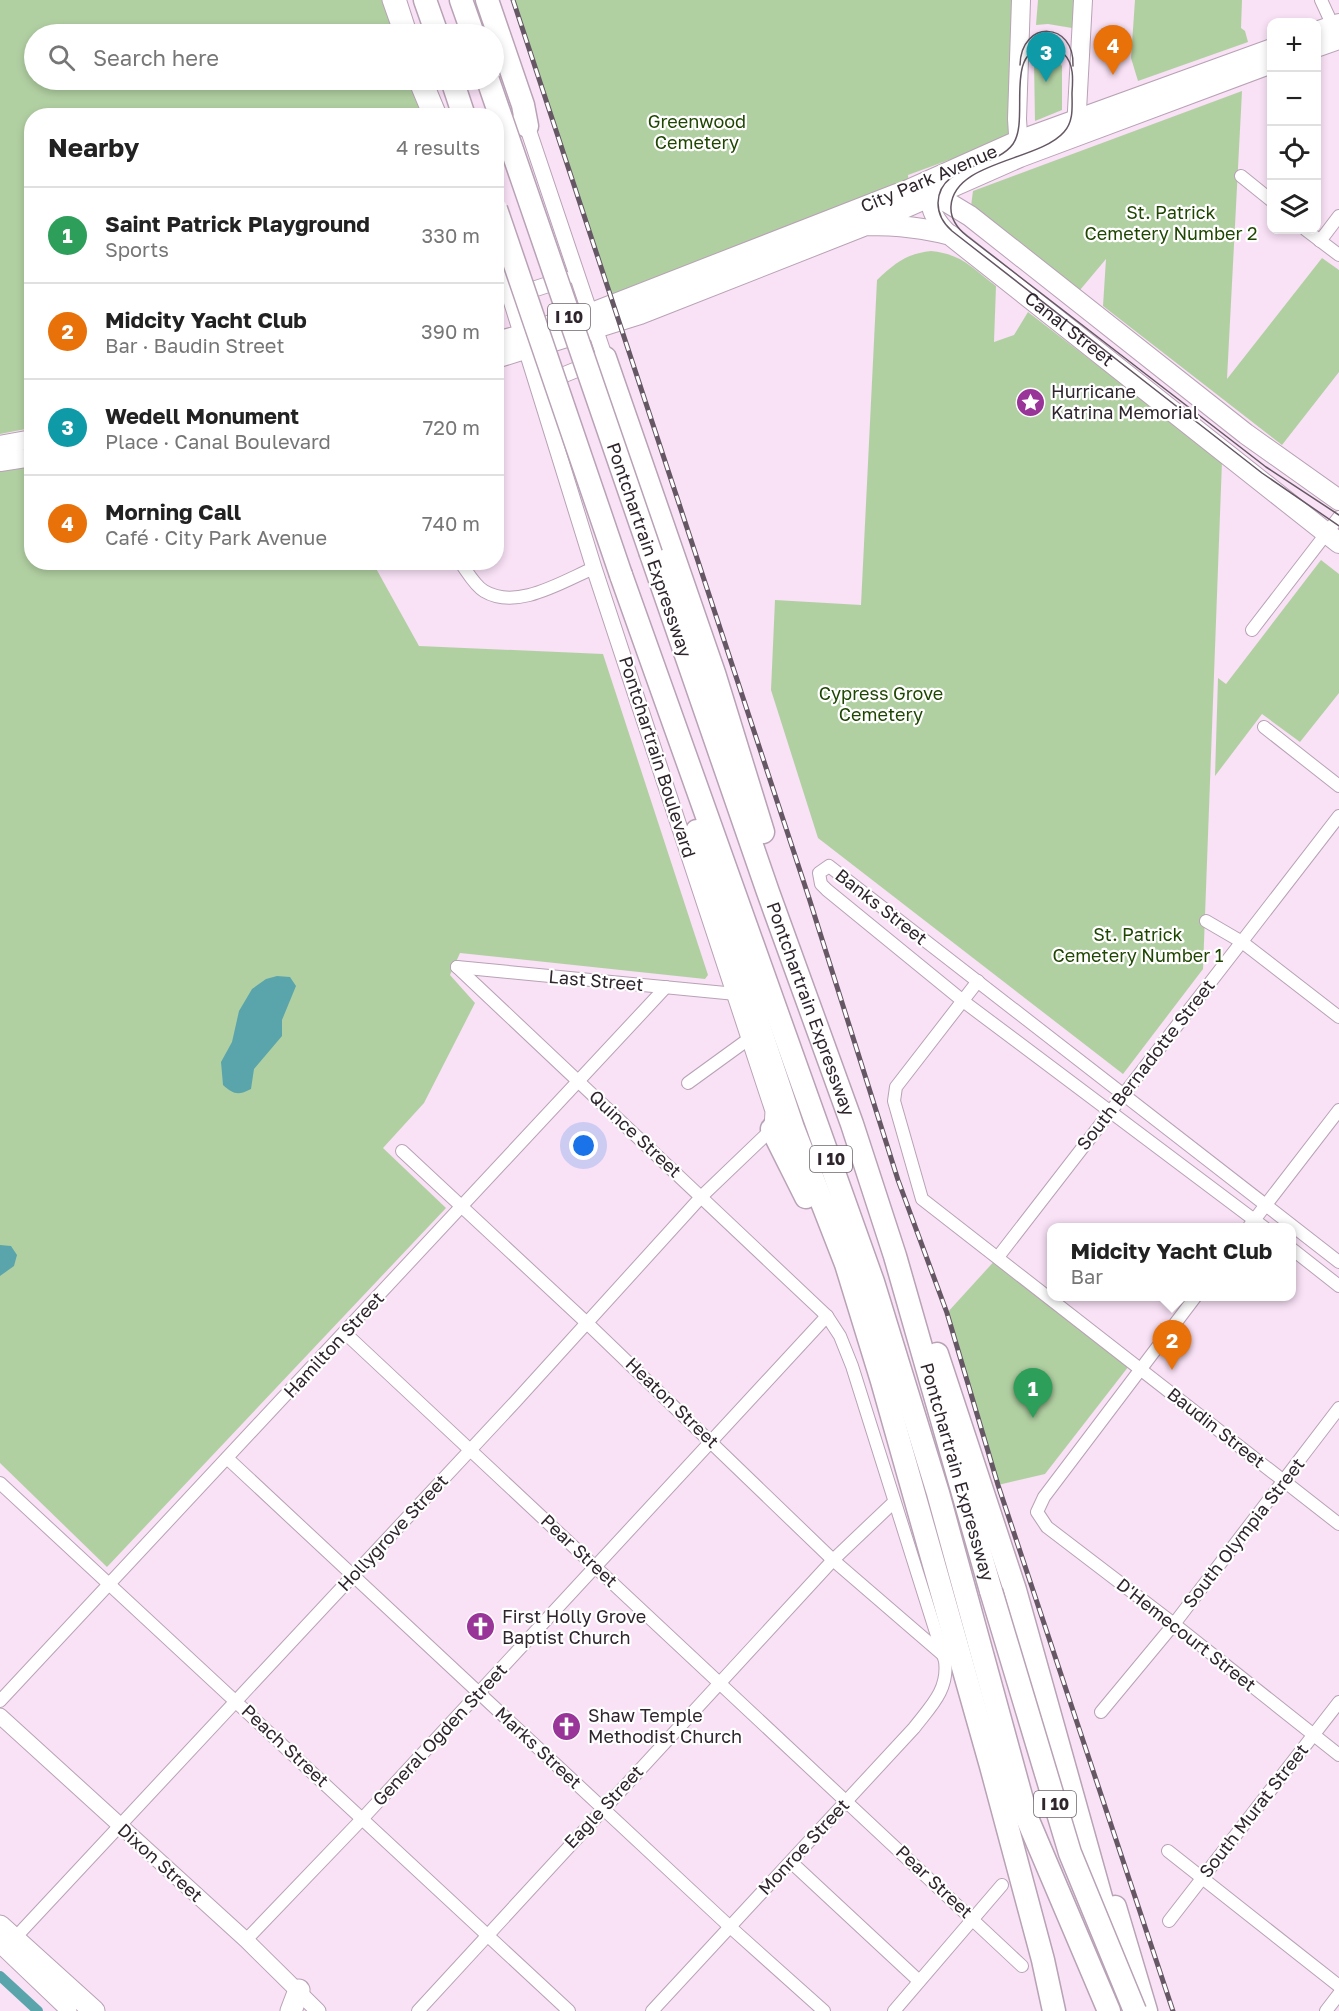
<!DOCTYPE html>
<meta charset="utf-8">
<style>
:root{--surface:#fff;--page:#f6f6f6;--text:#222;--muted:#767676;--line:#e0e0e0;--accent:#993499}
body{margin:0;font-family:"Golos Text",sans-serif;background:var(--page);color:var(--text)}
.controls{position:absolute;right:18px;top:18px;display:grid;overflow:hidden;border-radius:12px;box-shadow:0 3px 9px #0003}
.controls button{width:54px;height:54px;display:grid;place-items:center;padding:0;border:0;border-bottom:2px solid var(--line);background:var(--surface);color:var(--text);font:30px sans-serif}
.you{position:absolute;left:584px;top:1146px;width:21px;height:21px;margin:-15px;border:4px solid #fff;border-radius:50%;background:#1a73e8;box-shadow:0 0 0 9px #1a73e833}
.badge{display:grid;place-items:center;width:39px;height:39px;border-radius:50%;background:var(--accent);color:#fff;font-size:20px;font-weight:700}
.pin{position:absolute;translate:-50% -50px;filter:drop-shadow(0 2px 3px #0008)}
.pin::after{content:'';position:absolute;top:32px;width:21px;height:18px;background:inherit;clip-path:polygon(0 0,100% 0,50% 100%)}
.popup{position:absolute;left:1047px;top:1223px;width:249px;height:78px;box-sizing:border-box;display:grid;place-content:center;border-radius:12px;background:var(--surface);filter:drop-shadow(0 2px 4px #0005);font-size:20px;white-space:nowrap;color:var(--muted)}
.popup b{font-size:22px;color:var(--text)}
.popup::after{content:'';position:absolute;left:50%;top:100%;margin-left:-12px;border:12px solid transparent;border-top-color:var(--surface)}
.list{margin:0;padding:0;list-style:none}
h2{display:flex;justify-content:space-between;align-items:center;height:78px;margin:0;padding:0 24px;font-size:26px}
h2 small{font-size:20px;font-weight:400;color:var(--muted)}
.list li{display:grid;grid-template-columns:39px 1fr auto;gap:18px;align-items:center;box-sizing:border-box;height:96px;padding:0 24px;border-top:2px solid var(--line)}
.list b{display:block;font-size:22px;white-space:nowrap}
.list p{margin:0;font-size:20px;white-space:nowrap;color:var(--muted)}
.list em{font-size:20px;font-style:normal;color:var(--muted)}
.icon{flex:none;width:33px;height:33px;fill:none;stroke:currentColor;stroke-width:2;stroke-linecap:round;stroke-linejoin:round}
.map{position:relative;flex:none;width:1339px;height:2011px;overflow:hidden}
.search{position:absolute;background:var(--surface);box-shadow:0 3px 9px #0003;left:24px;top:24px;width:480px;height:66px;display:flex;align-items:center;gap:15px;box-sizing:border-box;padding:0 21px;border-radius:33px;color:var(--muted);font-size:22px}
.panel{position:absolute;background:var(--surface);box-shadow:0 3px 9px #0003;left:24px;top:108px;width:480px;height:462px;border-radius:24px}
.map>svg:first-child{display:block}
</style>
<div class="map">
<svg width="1339" height="2011" viewBox="0 0 1339 2011">
<rect width="100%" height="100%" fill="#f9e1f6"/>
<g fill="#b1d0a2">
<path d="M 0,0 L 383,0 L 395,34 L 34,34 L 34,80 L 412,80 L 425,115 L 32,116 L 31,428 L 0,434 Z"/>
<path d="M 513,0 L 1021,0 L 1017,135 L 908,175 L 909,189 L 613,302 Z"/>
<path d="M 1038,0 L 1074,0 L 1072,28 L 1048,24 L 1036,25 Z"/>
<path d="M 1135,0 L 1242,0 L 1241,28 L 1245,31 L 1248,42 L 1138,81 L 1131,58 Z"/>
<path d="M 1053,55 L 1062,66 L 1062,110 L 1035,121 L 1034,60 L 1040,56 Z"/>
<path d="M 1242,91 L 1227,379 L 1322,258 L 1339,270 L 1339,372 L 1282,445 L 1103,306 L 1106,259 L 1080,290 L 971,206 L 973,191 Z"/>
<path d="M 931,251 C 962,254 972,268 996,286 L 994,342 L 1014,335 L 1028,312 L 1222,461 L 1203,969 L 1123,1074 L 818,838 L 771,690 L 775,600 L 861,605 L 877,280 C 895,263 906,254 931,251 Z"/>
<path d="M 31,465 L 32,562 L 373,563 L 419,646 L 603,654 L 708,975 L 705,979 L 460,953 L 450,975 L 475,1003 L 424,1103 L 383,1148 L 446,1208 L 107,1567 L 0,1463 L 0,470 Z"/>
<path d="M 1321,560 L 1339,574 L 1339,693 L 1300,742 L 1262,714 L 1215,776 L 1218,678 L 1226,684 Z"/>
<path d="M 998,1257 L 1132,1362 L 1045,1474 L 998,1485 L 947,1313 Z"/>
</g>
<g fill="#5aa5ab">
<path d="M 277,976 L 290,977 L 296,986 L 282,1020 L 282,1036 L 254,1069 L 251,1089 C 238,1096 233,1094 223,1085 L 221,1062 L 232,1042 L 239,1011 L 252,989 L 266,979 Z"/>
<path d="M 0,1245 L 11,1246 L 17,1255 L 14,1266 L 0,1276 Z"/>
</g>
<g fill="none" stroke-linecap="round" stroke-linejoin="round">
<path stroke="#5aa5ab" stroke-width="10" d="M 0,1976 L 38,2011"/>
<defs>
<g id="minor">
<path d="M 400,0 L 411,34"/>
<path d="M 1321,0 L 1333,26"/>
<path d="M 426,80 L 441,116"/>
<path d="M 1241,176 L 1272,201"/>
<path d="M 1306,230 L 1339,255"/>
<path d="M 1320,241 L 1339,216"/>
<path d="M 460,562 C 467,571 474,585 484,591 C 517,611 563,581 594,568"/>
<path d="M 1252,630 L 1339,517"/>
<path d="M 1264,727 L 1339,786"/>
<path d="M 1206,921 L 1242,942 L 1339,1017"/>
<path d="M 457,967 L 827,1316 L 840,1336 L 852,1366 L 945,1661 C 949,1690 930,1707 914,1728 L 652,2011"/>
<path d="M 457,967 L 736,994"/>
<path d="M 978,981 L 896,1087 L 894,1101 L 922,1199 L 1339,1524"/>
<path d="M 688,1083 L 750,1038"/>
<path d="M 402,1151 L 588,1324 L 833,1560 L 942,1654"/>
<path d="M 1248,1228 L 1339,1110"/>
<path d="M 1265,1228 L 963,1001 L 827,890 L 821,884 L 819,873 L 829,866 L 1339,1262"/>
<path d="M 1292,1249 L 1339,1286"/>
<path d="M 998,1257 L 1339,816"/>
<path d="M 1196,1296 L 1044,1497 L 1037,1512 L 1047,1527 L 1174,1624 L 1339,1755"/>
<path d="M 345,1333 L 1022,1966"/>
<path d="M 227,1458 L 729,1926 L 824,2011"/>
<path d="M 0,1483 L 569,2011"/>
<path d="M 0,1701 L 666,987"/>
<path d="M 1101,1712 L 1174,1624 L 1339,1408"/>
<path d="M 1168,1851 L 1339,1986"/>
<path d="M 791,1862 L 919,1981"/>
<path d="M 1169,1921 L 1339,1702"/>
<path d="M 14,1939 L 515,1402 L 702,1196 L 772,1129"/>
<path d="M 246,1940 L 363,1818 L 827,1316"/>
<path d="M 418,2011 L 833,1560 L 894,1502"/>
<path d="M 894,2011 L 1002,1885"/>
<path d="M 1326,2011 L 1339,1994"/>
</g>
<g id="tertiary">
<path d="M 390,0 L 402,34"/>
<path d="M 416,80 L 431,116"/>
<path d="M 520,119 L 527,126 L 605,358 L 546,382"/>
<path d="M 496,252 L 594,568 L 773,1111 L 772,1129"/>
<path d="M 516,295 L 565,279"/>
<path d="M 0,1716 L 246,1940 L 318,2011"/>
<path d="M 0,1945 L 69,2011"/>
</g>
<g id="secondary">
<path d="M 1316,31 L 1339,23"/>
<path d="M 1316,48 L 1339,40"/>
<path d="M 1076,129 L 1083,0"/>
<path d="M 1019,150 L 1017,119 L 1021,0"/>
<path d="M 934,190 C 924,206 938,224 950,235"/>
<path d="M 897,194 L 1018,140 L 1272,48"/>
<path d="M 868,225 L 1020,158 L 1272,64"/>
<path d="M 496,341 L 522,334"/>
<path d="M 496,359 L 525,350"/>
<path d="M 0,445 L 32,439"/>
<path d="M 0,462 L 32,457"/>
</g>
<g id="primary">
<path d="M 522,334 L 597,311 L 897,194 L 937,196 L 970,216 L 1246,434 L 1339,500"/>
<path id="s1" d="M 525,350 L 640,314 L 866,225 C 895,225 922,227 950,235 L 1339,543"/>
</g>
<g id="trunk">
<path d="M 0,1926 L 94,2011"/>
<path d="M 291,2011 L 299,1990"/>
</g>
<g id="motorway">
<path d="M 425,0 L 437,34"/>
<path d="M 461,0 L 473,34"/>
<path d="M 487,0 L 523,105 L 527,126"/>
<path d="M 452,80 L 464,116"/>
<path d="M 605,358 L 714,673 L 763,832"/>
<path id="s2" d="M 651,554 L 768,892 L 852,1124 L 895,1256 L 991,1591"/>
<path d="M 621,575 L 873,1282 L 938,1493 L 1027,1818 L 1109,2011"/>
<path d="M 697,831 L 749,996 L 793,1128 L 846,1264 L 882,1381 L 991,1766 L 1043,1960 L 1054,2011"/>
<path d="M 772,1129 L 806,1197"/>
<path d="M 937,1354 L 1015,1590 L 1109,1926"/>
<path d="M 1115,1907 L 1146,2011"/>
</g>
</defs>
<use href="#minor" stroke="#b8a2b5" stroke-width="14"/>
<use href="#tertiary" stroke="#b8a2b5" stroke-width="17"/>
<use href="#secondary" stroke="#b8a2b5" stroke-width="20"/>
<use href="#primary" stroke="#b8a2b5" stroke-width="22"/>
<use href="#trunk" stroke="#b8a2b5" stroke-width="23"/>
<use href="#motorway" stroke="#b8a2b5" stroke-width="25"/>
<use href="#minor" stroke="#fff" stroke-width="12"/>
<use href="#tertiary" stroke="#fff" stroke-width="15"/>
<use href="#secondary" stroke="#fff" stroke-width="18"/>
<use href="#primary" stroke="#fff" stroke-width="20"/>
<use href="#trunk" stroke="#fff" stroke-width="21"/>
<use href="#motorway" stroke="#fff" stroke-width="22"/>
<g stroke="#655864" stroke-width="1.5">
<path d="M 1020,65 C 1021,19 1075,21 1073,66"/>
<path d="M 1339,515 L 1266,467 L 967,236 C 957,228 950,219 951,206 C 954,161 1039,161 1064,132 C 1074,121 1072,106 1072,93 C 1073,79 1074,64 1064,54 C 1058,49 1050,46 1043,47 C 1004,54 1030,120 1013,144 C 994,170 939,163 938,203 C 938,215 944,224 952,231 L 1262,473 L 1339,526"/>
</g>
<defs>
<path id="rail" d="M 513,0 L 809,898 L 898,1180 L 947,1313 L 998,1485 L 1173,2011"/>
</defs>
<use href="#rail" stroke="#655864" stroke-width="5"/>
<use href="#rail" stroke="#fff" stroke-width="3" stroke-dasharray="9" stroke-linecap="butt"/>
<defs>
<g id="motorway-bridge">
<path d="M 488,80 L 651,554"/>
<path d="M 496,209 L 621,575"/>
<path d="M 991,1591 L 1070,1853 L 1135,2011"/>
</g>
</defs>
<use href="#motorway-bridge" stroke="#b8a2b5" stroke-width="25" stroke-linecap="butt"/>
<use href="#motorway-bridge" stroke="#fff" stroke-width="22"/>
</g>
<defs>
<symbol id="sight-disc" viewBox="-11 -11 22 22"><circle r="9.5" fill="#993499" stroke="#fff"/><path d="M0-6L1.8-2.2L6-1.7L2.9 1.2L3.7 5.4L0 3.3L-3.7 5.4L-2.9 1.2L-6-1.7L-1.8-2.2Z" fill="#fff"/></symbol>
<symbol id="church-disc" viewBox="-11 -11 22 22"><circle r="9.5" fill="#993499" stroke="#fff"/><path d="M-1.2-6h2.4v3.5h3.3v2.4h-3.3V6h-2.4V-.1h-3.3v-2.4h3.3Z" fill="#fff"/></symbol>
</defs>
<g fill-rule="evenodd">
<use href="#sight-disc" x="1014" y="386" width="33" height="33"/>
<use href="#church-disc" x="464" y="1610" width="33" height="33"/>
<use href="#church-disc" x="550" y="1710" width="33" height="33"/>
</g>
<g text-anchor="middle" stroke-width="4.5" stroke-linejoin="round" paint-order="stroke">
<g fill="#fff" stroke="#6d666c" stroke-width="1.5">
<rect x="548" y="304" width="42" height="26" rx="4.5"/>
<rect x="810" y="1146" width="42" height="26" rx="4.5"/>
<rect x="1034" y="1791" width="42" height="26" rx="4.5"/>
</g>
<g font-size="16" font-weight="bold" fill="#2e252d">
<text x="569" y="323">I 10</text>
<text x="831" y="1165">I 10</text>
<text x="1055" y="1810">I 10</text>
</g>
<g font-size="18" fill="#1e4600" stroke="#fff">
<text x="697" y="128">Greenwood<tspan x="697" dy="21">Cemetery</tspan></text>
<text x="1171" y="219">St. Patrick<tspan x="1171" dy="21">Cemetery Number 2</tspan></text>
<text x="881" y="700">Cypress Grove<tspan x="881" dy="21">Cemetery</tspan></text>
<text x="1138" y="941">St. Patrick<tspan x="1138" dy="21">Cemetery Number 1</tspan></text>
</g>
<g font-size="18" fill="#2e252d" stroke="#fff">
<text transform="translate(929 179) rotate(-23)" y="6">City Park Avenue</text>
<text dy="6" stroke="none"><textPath href="#s1" startOffset="600">Canal Street</textPath></text>
<text transform="translate(649 550) rotate(71)" y="6">Pontchartrain Expressway</text>
<text transform="translate(657 757) rotate(72)" y="6">Pontchartrain Boulevard</text>
<text transform="translate(881 907) rotate(38)" y="6">Banks Street</text>
<text transform="translate(596 981) rotate(5)" y="6">Last Street</text>
<text dy="6" stroke="none"><textPath href="#s2" startOffset="482">Pontchartrain Expressway</textPath></text>
<text transform="translate(1146 1065) rotate(-52)" y="6">South Bernadotte Street</text>
<text transform="translate(635 1134) rotate(43)" y="6">Quince Street</text>
<text transform="translate(334 1345) rotate(-47)" y="6">Hamilton Street</text>
<text transform="translate(672 1403) rotate(44)" y="6">Heaton Street</text>
<text transform="translate(1216 1428) rotate(38)" y="6">Baudin Street</text>
<text dy="6" stroke="none"><textPath href="#s2" startOffset="968">Pontchartrain Expressway</textPath></text>
<text transform="translate(393 1533) rotate(-47)" y="6">Hollygrove Street</text>
<text transform="translate(1244 1533) rotate(-52)" y="6">South Olympia Street</text>
<text transform="translate(579 1551) rotate(43)" y="6">Pear Street</text>
<text transform="translate(1186 1635) rotate(38)" y="6">D'Hemecourt Street</text>
<text transform="translate(440 1735) rotate(-47)" y="6">General Ogden Street</text>
<text transform="translate(285 1746) rotate(43)" y="6">Peach Street</text>
<text transform="translate(538 1748) rotate(43)" y="6">Marks Street</text>
<text transform="translate(604 1807) rotate(-47)" y="6">Eagle Street</text>
<text transform="translate(1254 1811) rotate(-52)" y="6">South Murat Street</text>
<text transform="translate(804 1847) rotate(-47)" y="6">Monroe Street</text>
<text transform="translate(160 1863) rotate(42)" y="6">Dixon Street</text>
<text transform="translate(934 1882) rotate(43)" y="6">Pear Street</text>
</g>
<g font-size="18" fill="#2e252d" stroke="#fff" text-anchor="start">
<text x="1051" y="398">Hurricane<tspan x="1051" dy="21">Katrina Memorial</tspan></text>
<text x="502" y="1623">First Holly Grove<tspan x="502" dy="21">Baptist Church</tspan></text>
<text x="588" y="1722">Shaw Temple<tspan x="588" dy="21">Methodist Church</tspan></text>
</g>
</g>
</svg>
<div class="controls">
<button>+</button>
<button>−</button>
<button><svg class="icon" aria-label="locate" viewBox="0 0 24 24"><circle cx="12" cy="12" r="6"/><path d="M12 2v4M12 18v4M2 12h4M18 12h4"/></svg></button>
<button><svg class="icon" aria-label="layers" viewBox="0 0 24 24"><path d="M12 4l9 5-9 5-9-5zM3 14l9 5 9-5"/></svg></button>
</div>
<div class="you"></div>
<div class="pin badge" style="left:1033px;top:1418px;background:#2e9e5b">1</div>
<div class="pin badge" style="left:1172px;top:1370px;background:#e8710a">2</div>
<div class="popup"><b>Midcity Yacht Club</b>Bar</div>
<div class="pin badge" style="left:1046px;top:82px;background:#0f9aa8">3</div>
<div class="pin badge" style="left:1113px;top:75px;background:#e8710a">4</div>
<div class="search"><svg class="icon" aria-label="search" viewBox="0 0 24 24"><circle cx="10" cy="10" r="6"/><path d="M15 15l6 6"/></svg>Search here</div>
<section class="panel">
<h2>Nearby<small>4 results</small></h2>
<ul class="list">
<li><span class="badge" style="background:#2e9e5b">1</span><div><b>Saint Patrick Playground</b><p>Sports</p></div><em>330 m</em></li>
<li><span class="badge" style="background:#e8710a">2</span><div><b>Midcity Yacht Club</b><p>Bar · Baudin Street</p></div><em>390 m</em></li>
<li><span class="badge" style="background:#0f9aa8">3</span><div><b>Wedell Monument</b><p>Place · Canal Boulevard</p></div><em>720 m</em></li>
<li><span class="badge" style="background:#e8710a">4</span><div><b>Morning Call</b><p>Café · City Park Avenue</p></div><em>740 m</em></li>
</ul>
</section>
</div>
